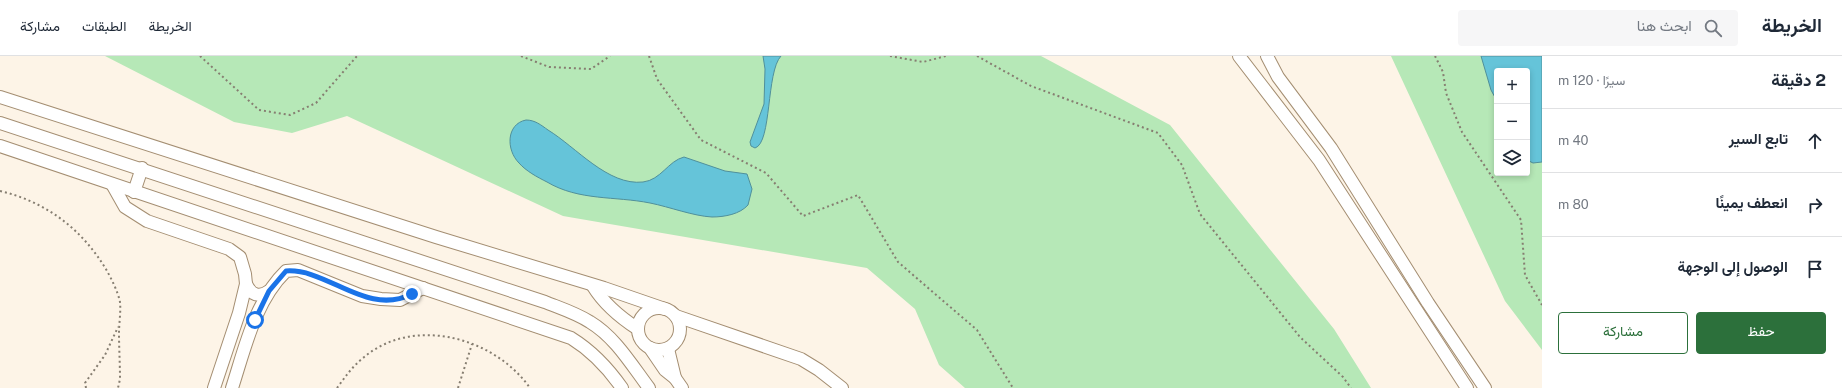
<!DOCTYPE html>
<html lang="ar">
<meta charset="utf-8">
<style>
:root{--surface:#fff;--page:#f6f6f7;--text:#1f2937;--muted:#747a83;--line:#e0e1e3;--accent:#2c703b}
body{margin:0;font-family:"Public Sans",Vazirmatn,sans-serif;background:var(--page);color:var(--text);direction:rtl}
.controls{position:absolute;right:12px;top:12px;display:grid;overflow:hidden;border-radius:4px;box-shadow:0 2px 6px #0003}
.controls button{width:36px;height:36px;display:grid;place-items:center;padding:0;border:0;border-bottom:1px solid var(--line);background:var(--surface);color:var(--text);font:20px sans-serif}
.stop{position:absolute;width:12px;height:12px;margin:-9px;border:3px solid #1a73e8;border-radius:50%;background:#fff}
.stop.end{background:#1a73e8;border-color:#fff;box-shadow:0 1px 4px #0008}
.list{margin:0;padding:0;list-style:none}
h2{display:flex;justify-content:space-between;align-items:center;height:52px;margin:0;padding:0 16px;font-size:17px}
h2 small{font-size:13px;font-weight:400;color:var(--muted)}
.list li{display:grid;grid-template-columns:26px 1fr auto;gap:12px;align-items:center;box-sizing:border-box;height:64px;padding:0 16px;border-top:1px solid var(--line)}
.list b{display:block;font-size:15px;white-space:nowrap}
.list em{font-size:13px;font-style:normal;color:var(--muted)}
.actions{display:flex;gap:8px;padding:12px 16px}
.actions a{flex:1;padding:9px 0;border:1px solid var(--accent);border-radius:4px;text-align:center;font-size:14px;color:var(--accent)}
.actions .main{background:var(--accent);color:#fff}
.icon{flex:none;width:22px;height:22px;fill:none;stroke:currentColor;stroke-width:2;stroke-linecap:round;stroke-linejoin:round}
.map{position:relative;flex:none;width:1542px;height:332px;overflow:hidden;direction:ltr}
header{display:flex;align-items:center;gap:24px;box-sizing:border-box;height:56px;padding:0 20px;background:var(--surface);border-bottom:1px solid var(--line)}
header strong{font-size:19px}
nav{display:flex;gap:22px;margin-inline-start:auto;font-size:14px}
.search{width:280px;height:36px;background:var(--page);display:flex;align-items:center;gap:10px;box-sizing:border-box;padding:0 14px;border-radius:4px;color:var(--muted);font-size:15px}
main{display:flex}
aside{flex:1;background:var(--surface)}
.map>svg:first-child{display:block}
</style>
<header>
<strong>الخريطة</strong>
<div class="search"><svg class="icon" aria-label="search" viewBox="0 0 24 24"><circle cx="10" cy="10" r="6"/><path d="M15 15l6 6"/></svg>ابحث هنا</div>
<nav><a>الخريطة</a><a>الطبقات</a><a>مشاركة</a></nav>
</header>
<main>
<aside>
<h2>2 دقيقة<small>سيرًا · 120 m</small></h2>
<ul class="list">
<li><svg class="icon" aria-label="ahead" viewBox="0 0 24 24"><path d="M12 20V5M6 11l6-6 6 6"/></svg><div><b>تابع السير</b></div><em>40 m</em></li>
<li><svg class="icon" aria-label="right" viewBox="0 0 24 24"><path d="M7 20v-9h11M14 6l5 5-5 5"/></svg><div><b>انعطف يمينًا</b></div><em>80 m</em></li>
<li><svg class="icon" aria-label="arrive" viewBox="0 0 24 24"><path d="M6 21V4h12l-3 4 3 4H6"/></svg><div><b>الوصول إلى الوجهة</b></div></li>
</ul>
<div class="actions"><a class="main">حفظ</a><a>مشاركة</a></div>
</aside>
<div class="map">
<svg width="1542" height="332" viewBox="0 0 1542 332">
<rect width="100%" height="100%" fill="#fdf4e7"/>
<g fill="#b6e8b7" fill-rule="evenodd">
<path d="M 105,0 L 1041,0 L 1170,69 L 1334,273 L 1371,332 L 965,332 L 939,309 L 915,253 L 867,212 L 563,160 L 347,60 L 292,77 L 234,66 Z"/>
<path d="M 1391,0 L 1542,0 L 1542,294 L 1505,245 ZM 1497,15 L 1527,15 L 1527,117 L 1497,117 Z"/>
</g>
<g fill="#65c4d9" stroke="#50909b">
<path d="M 763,0 L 781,0 C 766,16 772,87 755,92 L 751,90 L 750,86 L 764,48 L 765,13 Z"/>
<path d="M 1481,0 L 1542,0 L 1542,106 L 1533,107 L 1527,104 L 1527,15 L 1497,15 L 1497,45 L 1491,34 Z"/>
<path d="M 526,64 C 535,64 541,69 548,74 C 576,91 608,130 643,126 C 661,124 668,105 684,101 L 725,115 L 747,118 L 752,133 L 748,149 C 740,158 725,161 712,161 C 693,160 670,151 650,147 C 615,140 579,145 547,126 C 537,121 526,115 519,107 C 506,94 506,68 526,64 Z"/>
</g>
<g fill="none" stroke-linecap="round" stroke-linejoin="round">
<defs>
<g id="minor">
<path d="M 1239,0 L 1319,104 L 1467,332"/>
<path d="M 1267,0 L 1278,21 L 1331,92 L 1428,247 L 1485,332"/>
<path d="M 0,41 L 436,181 L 604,232 L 665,253"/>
<path d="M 0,67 L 545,246 C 560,252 576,257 590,266 C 615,281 631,308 649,332"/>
<path d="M 0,90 L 571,282 C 592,295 608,312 622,332"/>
<path d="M 112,128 L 125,151 L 147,165 L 229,193 L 240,201 L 245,218 L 246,228 L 239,257 L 214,332"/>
<path d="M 134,136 L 142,112"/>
<path d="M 246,228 C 251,239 259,242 269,235"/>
<path d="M 593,230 C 604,248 621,262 638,273"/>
<circle cx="659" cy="273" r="21"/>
<path d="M 676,260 L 801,303 L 819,314 L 842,332"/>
<path d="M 650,292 L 665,314 L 675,322 L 682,332"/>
<path d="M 668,293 L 675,322"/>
<path d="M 232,332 C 245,292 255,245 286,215 L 298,214 L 362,240 L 381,243 L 400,244 L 423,232"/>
</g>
</defs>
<use href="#minor" stroke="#a48e72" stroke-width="14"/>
<g stroke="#867e71" stroke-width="2" stroke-dasharray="2 3" stroke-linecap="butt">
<path d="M 200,0 L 259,54 L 290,59 L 316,47 L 357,0"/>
<path d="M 521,0 L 549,11 L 591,13 L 610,0"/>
<path d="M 649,0 L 657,23 L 701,84 L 766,117 L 803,160 L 858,139 L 898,206 L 977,274 L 1013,332"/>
<path d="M 890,0 L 923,6 L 946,0"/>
<path d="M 977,0 L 1031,30 L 1158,77 L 1182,109 L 1200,158 L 1300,281 L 1343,321 L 1351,332"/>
<path d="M 1435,0 L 1443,16 L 1446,37 L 1462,76 L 1521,164 L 1525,219 L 1542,249"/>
<path d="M 0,135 C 47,146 83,174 107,215 C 112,224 118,236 120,246 C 121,256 119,267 119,277 C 119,292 120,308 120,323 L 118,332"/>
<path d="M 86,332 L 85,327 L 105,299 L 118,271"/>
<path d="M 337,332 C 345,321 352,311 363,302 C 413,259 494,281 530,332"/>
<path d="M 458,332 L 472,288"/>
</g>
<use href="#minor" stroke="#fff" stroke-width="12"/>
</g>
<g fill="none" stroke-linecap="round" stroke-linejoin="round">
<path stroke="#1a73e8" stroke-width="5" d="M 255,264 L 269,235 L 286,215 C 328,212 366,261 412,238"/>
</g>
</svg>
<div class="controls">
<button>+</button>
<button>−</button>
<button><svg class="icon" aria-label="layers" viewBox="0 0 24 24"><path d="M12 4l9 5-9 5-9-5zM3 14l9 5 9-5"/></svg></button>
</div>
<div class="stop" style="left:255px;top:264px"></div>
<div class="stop end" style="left:412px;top:238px"></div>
</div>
</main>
